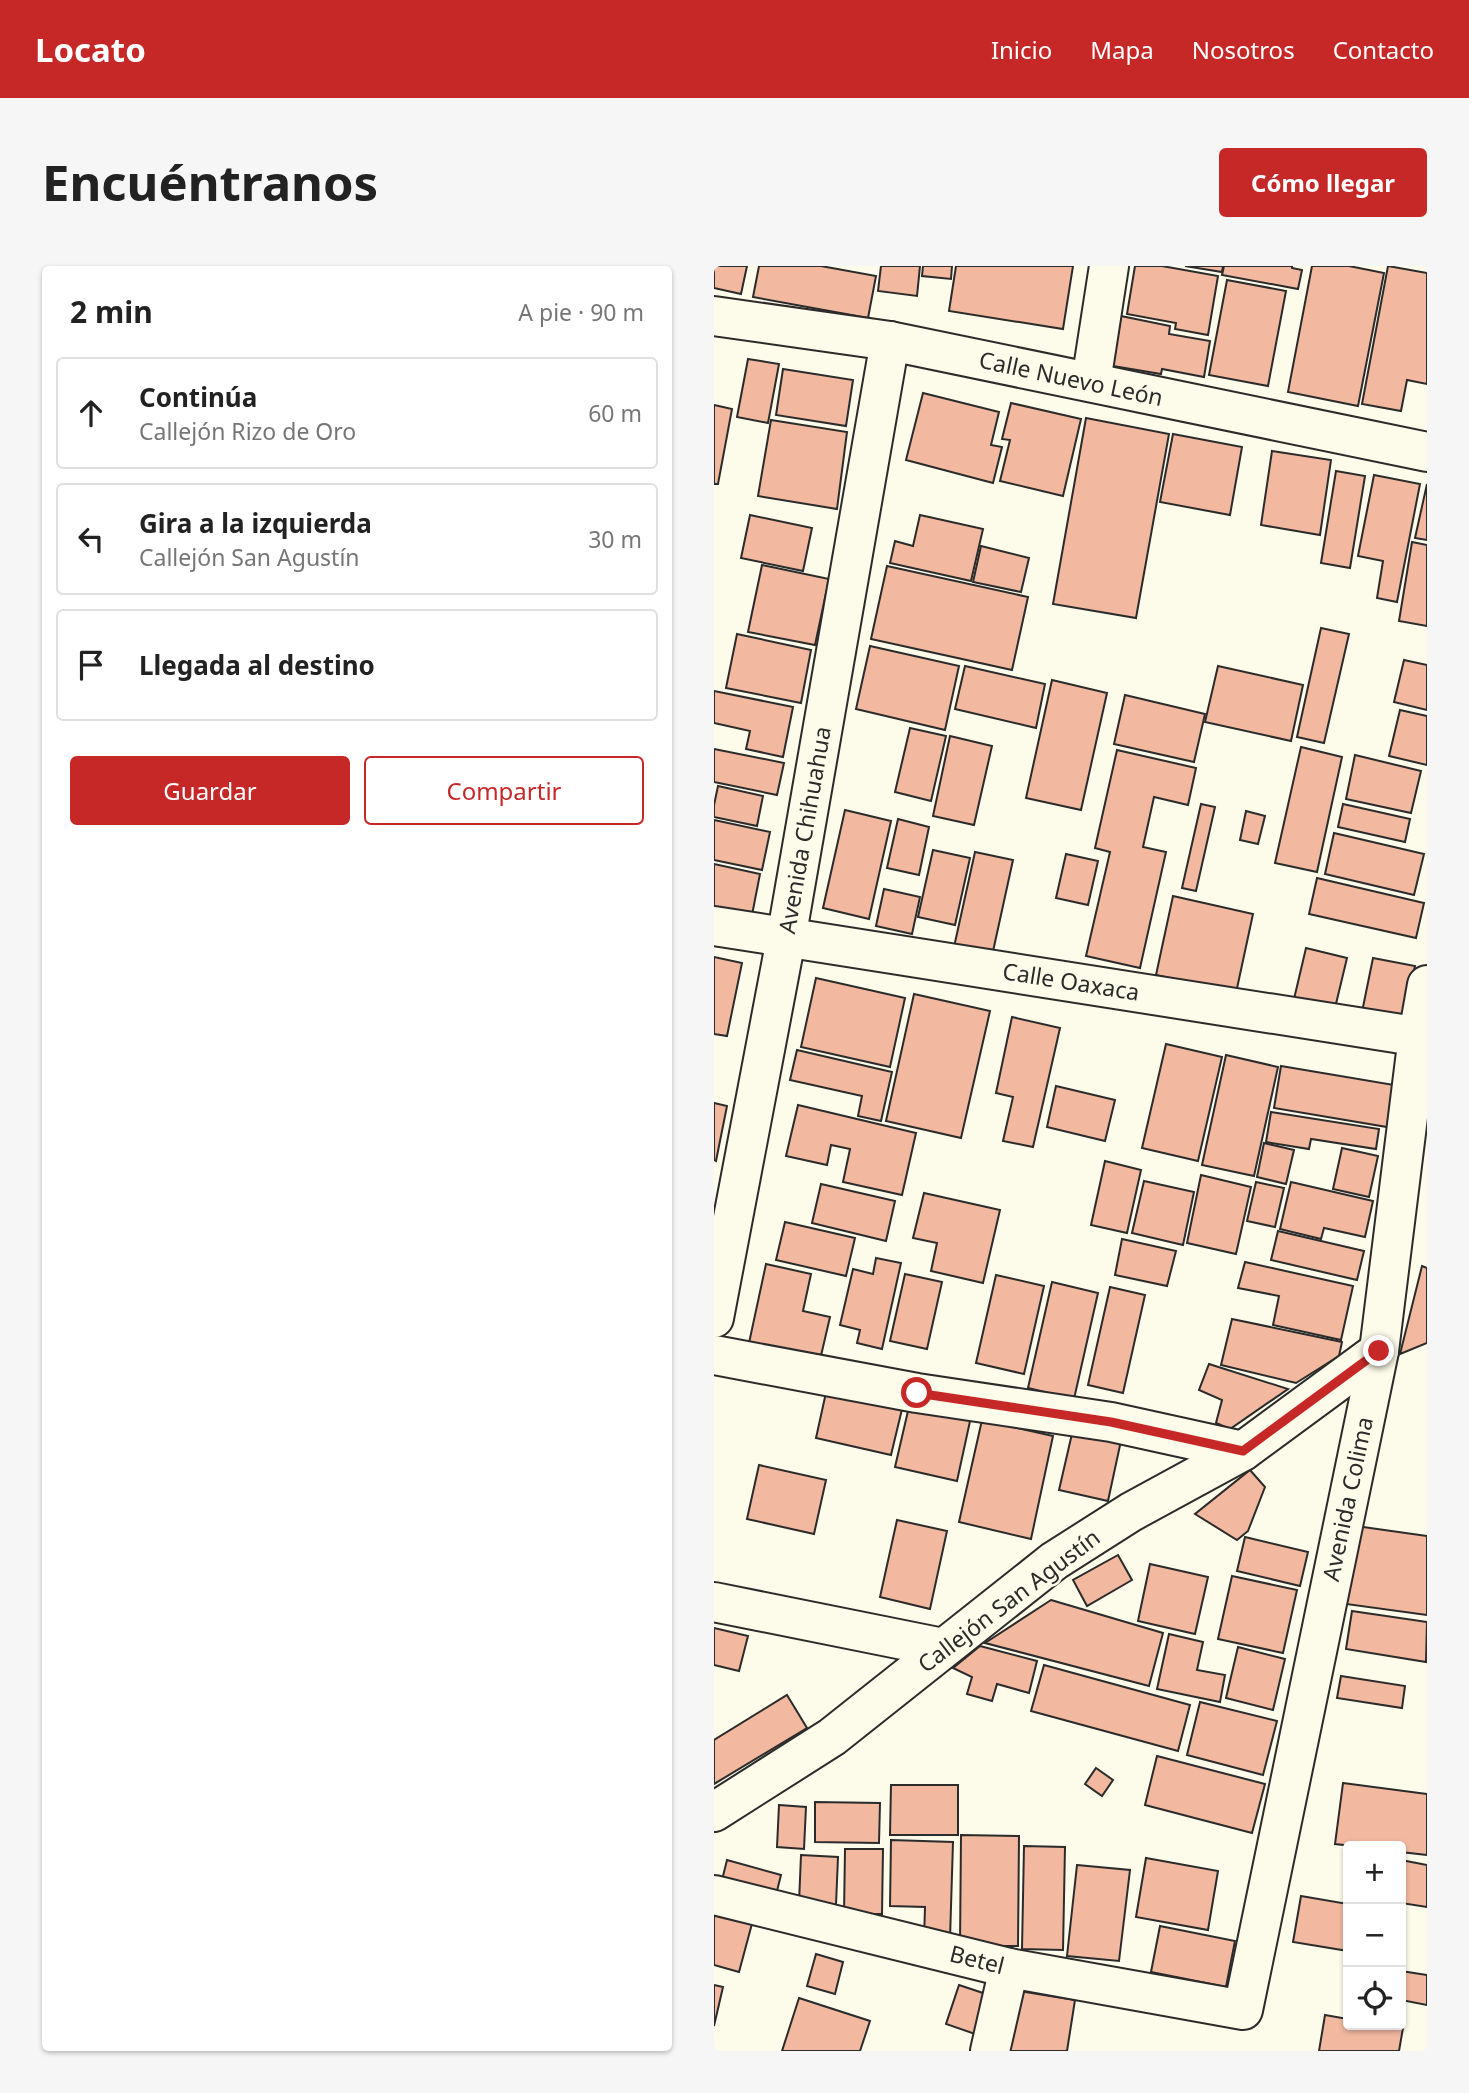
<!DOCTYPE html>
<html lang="es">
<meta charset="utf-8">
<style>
:root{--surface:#fff;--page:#f6f6f6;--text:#222;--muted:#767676;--line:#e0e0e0;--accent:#c62828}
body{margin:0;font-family:"Noto Sans",sans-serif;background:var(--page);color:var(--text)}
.controls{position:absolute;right:21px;bottom:21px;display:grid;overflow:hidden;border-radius:7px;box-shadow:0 2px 5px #0004}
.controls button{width:63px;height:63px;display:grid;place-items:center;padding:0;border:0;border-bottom:2px solid var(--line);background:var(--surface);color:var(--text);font:35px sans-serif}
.stop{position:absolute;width:21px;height:21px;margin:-16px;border:5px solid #c62828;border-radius:50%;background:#fff}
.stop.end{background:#c62828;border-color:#fff;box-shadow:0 2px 7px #0008}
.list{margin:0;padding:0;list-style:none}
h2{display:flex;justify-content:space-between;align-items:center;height:91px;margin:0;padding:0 28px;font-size:30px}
h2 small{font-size:23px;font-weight:400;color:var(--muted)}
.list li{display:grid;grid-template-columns:46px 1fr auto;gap:21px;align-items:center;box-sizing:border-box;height:112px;margin:0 14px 14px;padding:0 14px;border:2px solid var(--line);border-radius:7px}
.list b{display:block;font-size:26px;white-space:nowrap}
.list p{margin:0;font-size:23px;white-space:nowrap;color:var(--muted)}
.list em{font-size:23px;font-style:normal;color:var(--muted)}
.actions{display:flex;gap:14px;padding:21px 28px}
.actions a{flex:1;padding:16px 0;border:2px solid var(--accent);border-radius:7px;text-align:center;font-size:24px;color:var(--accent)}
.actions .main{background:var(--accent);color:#fff}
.icon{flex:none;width:38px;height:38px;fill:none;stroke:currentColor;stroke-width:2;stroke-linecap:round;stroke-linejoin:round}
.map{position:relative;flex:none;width:713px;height:1785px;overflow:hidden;border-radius:7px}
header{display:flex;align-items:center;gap:42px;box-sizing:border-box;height:98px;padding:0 35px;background:var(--accent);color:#fff}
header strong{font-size:33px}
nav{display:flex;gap:38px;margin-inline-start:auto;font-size:24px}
.intro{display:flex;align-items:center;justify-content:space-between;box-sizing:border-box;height:168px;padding:0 42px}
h1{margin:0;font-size:49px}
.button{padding:18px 32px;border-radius:7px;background:var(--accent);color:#fff;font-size:24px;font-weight:700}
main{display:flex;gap:42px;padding:0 42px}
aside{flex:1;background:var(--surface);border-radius:7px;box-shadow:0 2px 5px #0004}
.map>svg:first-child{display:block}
</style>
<header>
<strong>Locato</strong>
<nav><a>Inicio</a><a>Mapa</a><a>Nosotros</a><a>Contacto</a></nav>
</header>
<div class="intro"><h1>Encuéntranos</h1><a class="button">Cómo llegar</a></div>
<main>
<aside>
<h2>2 min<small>A pie · 90 m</small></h2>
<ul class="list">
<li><svg class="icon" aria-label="ahead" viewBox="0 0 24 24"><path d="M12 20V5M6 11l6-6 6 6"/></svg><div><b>Continúa</b><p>Callejón Rizo de Oro</p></div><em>60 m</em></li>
<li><svg class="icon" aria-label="left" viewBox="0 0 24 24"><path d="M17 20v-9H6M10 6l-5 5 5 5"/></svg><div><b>Gira a la izquierda</b><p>Callejón San Agustín</p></div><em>30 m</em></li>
<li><svg class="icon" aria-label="arrive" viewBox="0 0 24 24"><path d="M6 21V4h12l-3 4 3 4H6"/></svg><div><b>Llegada al destino</b></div></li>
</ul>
<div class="actions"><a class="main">Guardar</a><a>Compartir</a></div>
</aside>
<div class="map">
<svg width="713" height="1785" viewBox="0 0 713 1785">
<rect width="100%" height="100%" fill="#fdfbea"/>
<g fill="#f2b8a0" stroke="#2b2b2b" stroke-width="2">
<path d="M 0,0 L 33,0 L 27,28 L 0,22 Z"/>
<path d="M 45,0 L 107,0 L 162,10 L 154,52 L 39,31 Z"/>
<path d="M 167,0 L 206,0 L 203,30 L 164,25 Z"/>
<path d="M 209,0 L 238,0 L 237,13 L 208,10 Z"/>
<path d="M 242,0 L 359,0 L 349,63 L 235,45 Z"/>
<path d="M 421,0 L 448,0 L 504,10 L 494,69 L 461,63 L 462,57 L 413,48 Z"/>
<path d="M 471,0 L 509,0 L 508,6 Z"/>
<path d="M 510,0 L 578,0 L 578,2 L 588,4 L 584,23 L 508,9 Z"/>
<path d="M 598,0 L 635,0 L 670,7 L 644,140 L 574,126 Z"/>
<path d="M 674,0 L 713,7 L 713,118 L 693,114 L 687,145 L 648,138 Z"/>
<path d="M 513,14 L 572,25 L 554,120 L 495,109 Z"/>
<path d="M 407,50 L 456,60 L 455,68 L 496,75 L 490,111 L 448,103 L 447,108 L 399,100 Z"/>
<path d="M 34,93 L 65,98 L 54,157 L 23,151 Z"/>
<path d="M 69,103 L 139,114 L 132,160 L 62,149 Z"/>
<path d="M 209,127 L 285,146 L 277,179 L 288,181 L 279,217 L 192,194 Z"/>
<path d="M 297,137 L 367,153 L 349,230 L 286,215 L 296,174 L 288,173 Z"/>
<path d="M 0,139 L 18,143 L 4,218 L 0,218 Z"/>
<path d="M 372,152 L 455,168 L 422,352 L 339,338 Z"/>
<path d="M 57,154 L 133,166 L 123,243 L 44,230 Z"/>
<path d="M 459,168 L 528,181 L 516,249 L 446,236 Z"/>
<path d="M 558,185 L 617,194 L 606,269 L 547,259 Z"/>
<path d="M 622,205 L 651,210 L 636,302 L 607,297 Z"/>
<path d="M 660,209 L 706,218 L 683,336 L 663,332 L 669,295 L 644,290 Z"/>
<path d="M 713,218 L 713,274 L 701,272 Z"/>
<path d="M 36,249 L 98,262 L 89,305 L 27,292 Z"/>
<path d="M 206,249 L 269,263 L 257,315 L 176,297 L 181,275 L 199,280 Z"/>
<path d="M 698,276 L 713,279 L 713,360 L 685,355 Z"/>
<path d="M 267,280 L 315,292 L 307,326 L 259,316 Z"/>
<path d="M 48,299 L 115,313 L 101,379 L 34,366 Z"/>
<path d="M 173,300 L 314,331 L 298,404 L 157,373 Z"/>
<path d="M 607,362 L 635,368 L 610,477 L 583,471 Z"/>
<path d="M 23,368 L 97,384 L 87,437 L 12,422 Z"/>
<path d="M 156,380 L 245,400 L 231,464 L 142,443 Z"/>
<path d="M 690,394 L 713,399 L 713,444 L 680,436 Z"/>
<path d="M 251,400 L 331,418 L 322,462 L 241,443 Z"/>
<path d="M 504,400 L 589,419 L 577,475 L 491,456 Z"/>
<path d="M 338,414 L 393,427 L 367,544 L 312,532 Z"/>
<path d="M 0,425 L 79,441 L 69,491 L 32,483 L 36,465 L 0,457 Z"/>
<path d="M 411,429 L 491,448 L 480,496 L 400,478 Z"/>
<path d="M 686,444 L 713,450 L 713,499 L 675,490 Z"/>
<path d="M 196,462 L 232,470 L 217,535 L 181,526 Z"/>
<path d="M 236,470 L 278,480 L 260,559 L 219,550 Z"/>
<path d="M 587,481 L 628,491 L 603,606 L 561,597 Z"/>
<path d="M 0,483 L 70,497 L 63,529 L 0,516 Z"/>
<path d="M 403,484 L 482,502 L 474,539 L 440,531 L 429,581 L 452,586 L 426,702 L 372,690 L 396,586 L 381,582 Z"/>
<path d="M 641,489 L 707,505 L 697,547 L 632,533 Z"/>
<path d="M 4,520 L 49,530 L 43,560 L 0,551 L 0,539 Z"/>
<path d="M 487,538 L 501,541 L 482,625 L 468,622 Z"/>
<path d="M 629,538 L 696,553 L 691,576 L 624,561 Z"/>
<path d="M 131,544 L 177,555 L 155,653 L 109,642 Z"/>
<path d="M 532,545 L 551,550 L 544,578 L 526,574 Z"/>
<path d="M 184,553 L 215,561 L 205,609 L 173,602 Z"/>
<path d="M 0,554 L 56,566 L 48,604 L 0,594 Z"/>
<path d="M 620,567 L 710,588 L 700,629 L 611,608 Z"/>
<path d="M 219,584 L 256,592 L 241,659 L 204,651 Z"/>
<path d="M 261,586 L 299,594 L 278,690 L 240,681 Z"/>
<path d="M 352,588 L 384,595 L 374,639 L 342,632 Z"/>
<path d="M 0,598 L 46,608 L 38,649 L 0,641 Z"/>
<path d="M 603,612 L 710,637 L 702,672 L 595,648 Z"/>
<path d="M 170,623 L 206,631 L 198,668 L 162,660 Z"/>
<path d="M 459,630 L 539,648 L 522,727 L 442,709 Z"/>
<path d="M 592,682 L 633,692 L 621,742 L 580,733 Z"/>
<path d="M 0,691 L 28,697 L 13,770 L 0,768 Z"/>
<path d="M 659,692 L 701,700 L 691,754 L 648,746 Z"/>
<path d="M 102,712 L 191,732 L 176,801 L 87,781 Z"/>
<path d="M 200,728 L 276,745 L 247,872 L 172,855 Z"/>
<path d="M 298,751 L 346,762 L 319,881 L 289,875 L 299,831 L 282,827 Z"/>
<path d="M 452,778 L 508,791 L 484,895 L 428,882 Z"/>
<path d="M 83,784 L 178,806 L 167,855 L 144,850 L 148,830 L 76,814 Z"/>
<path d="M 512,789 L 564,801 L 540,910 L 488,899 Z"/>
<path d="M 567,800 L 680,819 L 673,861 L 560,842 Z"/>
<path d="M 342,820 L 401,834 L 391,875 L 333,861 Z"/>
<path d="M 0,837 L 13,840 L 2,895 L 0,894 Z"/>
<path d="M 84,839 L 202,867 L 188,929 L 129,916 L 136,883 L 117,879 L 113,899 L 72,890 Z"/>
<path d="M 557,846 L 665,863 L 662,883 L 597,873 L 595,883 L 552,876 Z"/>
<path d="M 550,877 L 580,884 L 572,918 L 543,911 Z"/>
<path d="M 628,882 L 664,890 L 655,931 L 619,923 Z"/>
<path d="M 391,895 L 427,904 L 413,967 L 377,959 Z"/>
<path d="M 487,909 L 537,921 L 522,988 L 473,977 Z"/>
<path d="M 430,915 L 480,926 L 469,979 L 418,967 Z"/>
<path d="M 542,916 L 570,922 L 561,961 L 533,955 Z"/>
<path d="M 577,916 L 659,935 L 651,971 L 610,962 L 607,973 L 566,963 Z"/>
<path d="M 107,918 L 181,935 L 172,975 L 98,957 Z"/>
<path d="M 210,927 L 286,944 L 269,1017 L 217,1005 L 223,977 L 199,972 Z"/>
<path d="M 71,956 L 141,972 L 132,1010 L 62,994 Z"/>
<path d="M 564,965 L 650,985 L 643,1014 L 557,994 Z"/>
<path d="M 408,973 L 462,985 L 453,1020 L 401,1009 Z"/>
<path d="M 162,992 L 187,997 L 168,1083 L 143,1077 L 146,1064 L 126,1059 L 139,1003 L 159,1008 Z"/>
<path d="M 531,996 L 639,1020 L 627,1074 L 559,1059 L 565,1030 L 524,1022 Z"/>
<path d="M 52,998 L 97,1008 L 89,1045 L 116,1051 L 106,1094 L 35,1077 Z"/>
<path d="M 708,1000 L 713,1002 L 713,1077 L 686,1088 Z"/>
<path d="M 191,1008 L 228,1016 L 213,1083 L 176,1075 Z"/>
<path d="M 282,1009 L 330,1020 L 310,1108 L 262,1097 Z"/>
<path d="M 338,1016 L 384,1027 L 360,1133 L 314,1122 Z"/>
<path d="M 396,1021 L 431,1029 L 409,1127 L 374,1119 Z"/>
<path d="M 518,1053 L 628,1076 L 625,1090 L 582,1117 L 507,1099 Z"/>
<path d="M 495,1098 L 574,1123 L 516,1163 L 502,1157 L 508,1134 L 485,1124 Z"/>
<path d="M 113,1122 L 189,1139 L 177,1189 L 102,1172 Z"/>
<path d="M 197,1132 L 258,1146 L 243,1215 L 181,1201 Z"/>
<path d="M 268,1154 L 339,1170 L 317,1273 L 245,1256 Z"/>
<path d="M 360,1159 L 408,1170 L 394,1235 L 345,1224 Z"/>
<path d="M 45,1199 L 112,1214 L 100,1268 L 33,1253 Z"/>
<path d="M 536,1204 L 551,1221 L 534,1265 L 523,1274 L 481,1248 Z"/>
<path d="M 183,1254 L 233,1265 L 216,1343 L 166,1331 Z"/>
<path d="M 642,1260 L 713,1270 L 713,1349 L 632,1338 Z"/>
<path d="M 531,1271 L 594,1286 L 586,1320 L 523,1305 Z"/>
<path d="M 404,1289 L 418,1314 L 373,1340 L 359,1314 Z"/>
<path d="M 436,1298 L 494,1311 L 481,1368 L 424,1355 Z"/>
<path d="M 518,1310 L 583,1324 L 569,1387 L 504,1373 Z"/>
<path d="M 337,1334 L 449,1367 L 435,1420 L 271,1377 Z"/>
<path d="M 638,1345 L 713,1356 L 712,1396 L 632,1383 Z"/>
<path d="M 0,1362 L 34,1370 L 25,1405 L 0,1399 Z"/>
<path d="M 455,1368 L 489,1376 L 483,1404 L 511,1409 L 506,1436 L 443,1423 Z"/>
<path d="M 266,1380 L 323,1395 L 315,1427 L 283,1418 L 278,1435 L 253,1428 L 258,1411 L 239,1402 Z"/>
<path d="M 524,1381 L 571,1393 L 559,1444 L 512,1432 Z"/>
<path d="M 330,1399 L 476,1439 L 464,1485 L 317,1445 Z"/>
<path d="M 627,1410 L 691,1420 L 688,1442 L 623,1432 Z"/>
<path d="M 73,1429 L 93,1462 L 0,1518 L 0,1474 Z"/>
<path d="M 486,1436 L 563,1455 L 549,1509 L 473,1489 Z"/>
<path d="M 443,1490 L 551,1518 L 538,1567 L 431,1539 Z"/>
<path d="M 382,1502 L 399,1514 L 388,1530 L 371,1518 Z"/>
<path d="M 629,1517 L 713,1528 L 713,1589 L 687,1586 L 687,1580 L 639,1580 L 621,1578 Z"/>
<path d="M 177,1519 L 244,1519 L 244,1569 L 176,1569 Z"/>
<path d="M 101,1536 L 166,1537 L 165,1577 L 101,1576 Z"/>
<path d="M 65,1539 L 92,1541 L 90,1583 L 63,1581 Z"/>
<path d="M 247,1569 L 305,1570 L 304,1680 L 246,1680 Z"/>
<path d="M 177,1574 L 239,1576 L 236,1673 L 210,1673 L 211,1641 L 176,1640 Z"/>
<path d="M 310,1580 L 351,1581 L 349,1684 L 308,1683 Z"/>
<path d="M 131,1583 L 169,1583 L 168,1648 L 130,1648 Z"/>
<path d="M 87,1589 L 124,1591 L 122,1639 L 85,1637 Z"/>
<path d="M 432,1592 L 504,1605 L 494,1664 L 422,1651 Z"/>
<path d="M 13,1594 L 67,1609 L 60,1637 L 6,1622 Z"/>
<path d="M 687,1594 L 713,1599 L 713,1641 L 687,1637 Z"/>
<path d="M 363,1599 L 416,1604 L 405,1695 L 353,1690 Z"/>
<path d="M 587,1630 L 634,1638 L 634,1685 L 579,1676 Z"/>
<path d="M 0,1642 L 39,1654 L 25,1706 L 0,1699 Z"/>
<path d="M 446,1660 L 521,1675 L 512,1721 L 437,1706 Z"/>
<path d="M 102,1688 L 129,1696 L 121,1728 L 93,1720 Z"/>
<path d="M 687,1705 L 713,1709 L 713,1739 L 687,1734 Z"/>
<path d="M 0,1719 L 9,1721 L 0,1760 Z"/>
<path d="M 245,1719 L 278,1730 L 264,1769 L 232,1758 Z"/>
<path d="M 293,1723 L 361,1734 L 353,1785 L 284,1785 Z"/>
<path d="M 85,1732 L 156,1755 L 146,1785 L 68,1785 Z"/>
<path d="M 611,1749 L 634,1753 L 634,1759 L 670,1759 L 689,1762 L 685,1785 L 605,1785 Z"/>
</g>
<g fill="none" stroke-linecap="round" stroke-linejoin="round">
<defs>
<g id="minor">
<path d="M 0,50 L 176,75 L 713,186"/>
<path d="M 377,116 L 395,0"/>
<path d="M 0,660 L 713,772"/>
<path d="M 0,1052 L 72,673 L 176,75"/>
<path d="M 0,1089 L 203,1127 L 397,1156 L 529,1185"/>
<path d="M 0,1336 L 229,1382"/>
<path d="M 0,1546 L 118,1471 L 340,1295 L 417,1246 L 529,1185 L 665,1085"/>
<path d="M 0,1629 L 295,1702 L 529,1744 L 665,1085 L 704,770 L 713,719"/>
<path d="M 276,1785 L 295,1702"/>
</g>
</defs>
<use href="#minor" stroke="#2b2b2b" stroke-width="42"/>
<use href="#minor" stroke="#fdfbea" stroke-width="38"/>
</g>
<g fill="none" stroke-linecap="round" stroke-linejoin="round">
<path stroke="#c62828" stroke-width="9" d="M 203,1127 L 397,1156 L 529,1185 L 665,1085"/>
</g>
<g text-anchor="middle" stroke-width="5" stroke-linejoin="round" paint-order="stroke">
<g font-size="23" fill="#2b2b2b" stroke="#fdfbea">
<text transform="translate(357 113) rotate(12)" y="8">Calle Nuevo León</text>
<text transform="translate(91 564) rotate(-80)" y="8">Avenida Chihuahua</text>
<text transform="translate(357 716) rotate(9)" y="8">Calle Oaxaca</text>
<text transform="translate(634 1233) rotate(-78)" y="8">Avenida Colima</text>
<text transform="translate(295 1335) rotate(-37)" y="8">Callejón San Agustín</text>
<text transform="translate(263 1694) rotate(14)" y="8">Betel</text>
</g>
</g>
</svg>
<div class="controls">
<button>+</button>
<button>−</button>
<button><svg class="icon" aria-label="locate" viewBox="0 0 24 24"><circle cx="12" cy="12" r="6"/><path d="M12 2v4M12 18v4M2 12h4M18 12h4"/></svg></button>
</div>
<div class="stop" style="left:203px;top:1127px"></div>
<div class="stop end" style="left:665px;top:1085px"></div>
</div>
</main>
